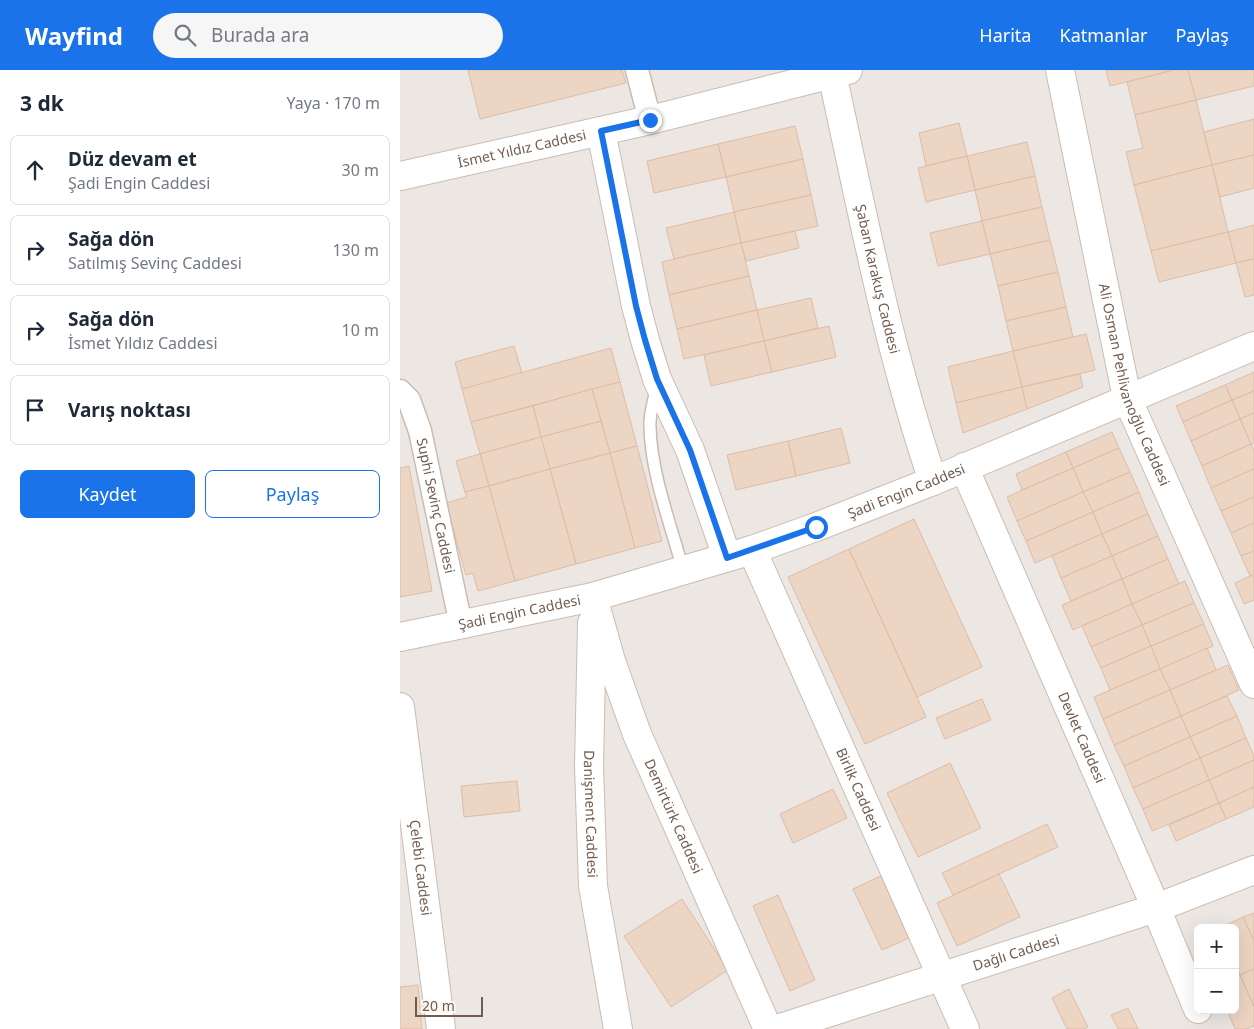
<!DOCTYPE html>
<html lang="tr">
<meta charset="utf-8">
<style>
:root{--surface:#fff;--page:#f6f6f7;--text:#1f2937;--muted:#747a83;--line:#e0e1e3;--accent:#1a73e8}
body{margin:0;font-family:"Noto Sans",sans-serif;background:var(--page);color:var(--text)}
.controls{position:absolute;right:15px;bottom:15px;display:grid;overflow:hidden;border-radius:8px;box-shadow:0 5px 20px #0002}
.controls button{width:45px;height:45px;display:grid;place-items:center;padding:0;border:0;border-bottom:1px solid var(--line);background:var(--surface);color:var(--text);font:25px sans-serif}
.scale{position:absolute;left:15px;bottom:12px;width:68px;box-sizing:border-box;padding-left:5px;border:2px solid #725c50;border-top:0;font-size:14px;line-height:18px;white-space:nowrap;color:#725c50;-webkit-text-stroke:4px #fdf8f0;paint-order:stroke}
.stop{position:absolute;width:15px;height:15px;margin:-11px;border:4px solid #1a73e8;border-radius:50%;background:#fff}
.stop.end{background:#1a73e8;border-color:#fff;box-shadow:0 1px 5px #0008}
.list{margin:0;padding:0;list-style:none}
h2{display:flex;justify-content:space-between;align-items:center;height:65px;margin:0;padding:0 20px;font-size:21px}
h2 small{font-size:16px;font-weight:400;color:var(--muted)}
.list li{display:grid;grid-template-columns:32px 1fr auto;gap:15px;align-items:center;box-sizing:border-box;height:70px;margin:0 10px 10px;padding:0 10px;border:1px solid var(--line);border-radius:8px}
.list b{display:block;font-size:19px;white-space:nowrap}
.list p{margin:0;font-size:16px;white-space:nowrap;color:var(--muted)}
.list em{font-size:16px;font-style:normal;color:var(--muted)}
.actions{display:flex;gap:10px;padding:15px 20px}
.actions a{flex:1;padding:11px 0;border:1px solid var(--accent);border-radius:8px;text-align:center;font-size:18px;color:var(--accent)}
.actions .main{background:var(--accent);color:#fff}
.icon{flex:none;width:28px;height:28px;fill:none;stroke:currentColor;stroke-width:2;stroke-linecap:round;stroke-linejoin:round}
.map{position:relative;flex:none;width:854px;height:959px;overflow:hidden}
header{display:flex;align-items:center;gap:30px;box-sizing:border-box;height:70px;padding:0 25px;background:var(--accent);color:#fff}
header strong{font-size:24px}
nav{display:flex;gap:28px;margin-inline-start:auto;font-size:18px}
.search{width:350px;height:45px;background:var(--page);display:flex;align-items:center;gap:12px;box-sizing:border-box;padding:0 18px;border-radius:28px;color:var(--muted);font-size:19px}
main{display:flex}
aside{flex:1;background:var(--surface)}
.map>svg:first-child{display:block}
</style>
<header>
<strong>Wayfind</strong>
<div class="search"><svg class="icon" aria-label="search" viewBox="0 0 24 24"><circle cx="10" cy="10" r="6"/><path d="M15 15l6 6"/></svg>Burada ara</div>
<nav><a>Harita</a><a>Katmanlar</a><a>Paylaş</a></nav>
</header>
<main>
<aside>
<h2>3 dk<small>Yaya · 170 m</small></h2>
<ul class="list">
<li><svg class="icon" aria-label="ahead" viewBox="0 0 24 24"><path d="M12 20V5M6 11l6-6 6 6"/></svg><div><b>Düz devam et</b><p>Şadi Engin Caddesi</p></div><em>30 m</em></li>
<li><svg class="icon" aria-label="right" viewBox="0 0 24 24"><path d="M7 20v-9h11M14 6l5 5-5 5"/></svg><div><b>Sağa dön</b><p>Satılmış Sevinç Caddesi</p></div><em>130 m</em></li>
<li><svg class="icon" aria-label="right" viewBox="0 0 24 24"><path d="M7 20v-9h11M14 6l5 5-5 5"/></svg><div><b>Sağa dön</b><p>İsmet Yıldız Caddesi</p></div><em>10 m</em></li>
<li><svg class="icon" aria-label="arrive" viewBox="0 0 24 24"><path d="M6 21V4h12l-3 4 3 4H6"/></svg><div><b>Varış noktası</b></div></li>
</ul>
<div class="actions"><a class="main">Kaydet</a><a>Paylaş</a></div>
</aside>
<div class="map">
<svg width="854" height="959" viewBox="0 0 854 959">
<rect width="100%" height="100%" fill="#faf4ea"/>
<path fill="#ece7e2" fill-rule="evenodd" d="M 0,0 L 854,0 L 854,959 L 0,959 ZM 798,858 L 835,858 L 835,940 L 798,940 Z"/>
<g fill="#edd5c4" stroke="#ddbca7">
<path d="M 68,0 L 222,0 L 226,13 L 80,49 Z"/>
<path d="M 706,0 L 774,0 L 710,16 Z"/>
<path d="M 774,0 L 788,0 L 796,30 L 735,45 L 727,12 Z"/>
<path d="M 788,0 L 854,0 L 854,16 L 796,30 Z"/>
<path d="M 796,30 L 812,95 L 734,115 L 726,82 L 743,78 L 735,45 Z"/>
<path d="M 854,49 L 854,85 L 812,95 L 804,62 Z"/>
<path d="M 559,53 L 567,86 L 526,96 L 519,63 Z"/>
<path d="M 395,56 L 403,89 L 326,107 L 318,74 Z"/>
<path d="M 627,72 L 635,106 L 575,120 L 567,86 Z"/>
<path d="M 318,74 L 326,107 L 254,123 L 247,91 Z"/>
<path d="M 854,85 L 854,118 L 820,127 L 812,95 Z"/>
<path d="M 567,86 L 575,120 L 526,132 L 518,98 Z"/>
<path d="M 403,89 L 411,125 L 334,142 L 326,107 Z"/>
<path d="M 812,95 L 828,162 L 751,181 L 734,115 Z"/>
<path d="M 635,106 L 642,137 L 582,151 L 575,120 Z"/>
<path d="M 411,125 L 418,156 L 341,173 L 334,142 Z"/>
<path d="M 642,137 L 650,170 L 590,184 L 582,151 Z"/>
<path d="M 334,142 L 341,173 L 274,189 L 266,158 Z"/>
<path d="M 582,151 L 590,184 L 538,196 L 530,163 Z"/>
<path d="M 854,155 L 854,189 L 836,193 L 828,162 Z"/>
<path d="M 395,161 L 399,178 L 346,191 L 341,173 Z"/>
<path d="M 828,162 L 836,193 L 759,212 L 751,181 Z"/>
<path d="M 650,170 L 658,202 L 598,216 L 590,184 Z"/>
<path d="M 341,173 L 349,206 L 269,225 L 262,192 Z"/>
<path d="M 854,189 L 854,225 L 845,227 L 836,193 Z"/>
<path d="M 658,202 L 666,237 L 606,251 L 598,216 Z"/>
<path d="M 349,206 L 357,240 L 277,259 L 269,225 Z"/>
<path d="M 411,228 L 418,258 L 364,271 L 357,240 Z"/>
<path d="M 666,237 L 673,267 L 613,281 L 606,251 Z"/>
<path d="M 357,240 L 364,271 L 284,289 L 277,259 Z"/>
<path d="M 429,256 L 436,287 L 372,302 L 364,271 Z"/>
<path d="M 686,264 L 695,300 L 622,317 L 613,281 Z"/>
<path d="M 364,271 L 372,302 L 311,316 L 304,285 Z"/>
<path d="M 114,276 L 122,303 L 62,319 L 55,292 Z"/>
<path d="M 211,278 L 220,312 L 71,352 L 62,319 Z"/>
<path d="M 613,281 L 622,317 L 556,333 L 548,297 Z"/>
<path d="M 854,302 L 854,321 L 832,330 L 825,315 Z"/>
<path d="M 680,304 L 683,317 L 627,339 L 622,317 Z"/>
<path d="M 220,312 L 237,376 L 210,383 L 192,319 Z"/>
<path d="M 825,315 L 832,330 L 783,352 L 776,336 Z"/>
<path d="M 622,317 L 627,339 L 563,363 L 556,333 Z"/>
<path d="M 192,319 L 201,351 L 141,367 L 133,336 Z"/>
<path d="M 854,321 L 854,343 L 840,349 L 832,330 Z"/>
<path d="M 832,330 L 840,349 L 791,371 L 783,352 Z"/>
<path d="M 133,336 L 141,367 L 80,384 L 71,352 Z"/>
<path d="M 854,343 L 854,373 L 851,374 L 840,349 Z"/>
<path d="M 840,349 L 851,374 L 802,396 L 791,371 Z"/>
<path d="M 201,351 L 210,383 L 150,399 L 141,367 Z"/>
<path d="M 441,358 L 450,393 L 396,406 L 388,371 Z"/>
<path d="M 712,362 L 719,378 L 673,398 L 666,382 Z"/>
<path d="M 141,367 L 150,399 L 89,416 L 80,384 Z"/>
<path d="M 388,371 L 396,406 L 336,420 L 327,385 Z"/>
<path d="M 851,374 L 854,380 L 854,399 L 811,418 L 802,396 Z"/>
<path d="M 237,376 L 262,471 L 235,478 L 210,383 Z"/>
<path d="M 719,378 L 730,402 L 683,422 L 673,398 Z"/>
<path d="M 666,382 L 673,398 L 622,420 L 616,404 Z"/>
<path d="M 210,383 L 235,478 L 176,494 L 150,399 Z"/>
<path d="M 80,384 L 89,416 L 65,422 L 56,391 Z"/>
<path d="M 9,396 L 32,521 L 0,527 L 0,398 Z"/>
<path d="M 673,398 L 683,422 L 617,451 L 607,427 Z"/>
<path d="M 150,399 L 176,494 L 115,511 L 89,416 Z"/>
<path d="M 854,399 L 854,427 L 821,441 L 811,418 Z"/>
<path d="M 730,402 L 739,422 L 693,442 L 683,422 Z"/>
<path d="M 89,416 L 115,511 L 78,521 L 73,503 L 66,505 L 46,433 L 67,427 L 65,422 Z"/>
<path d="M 683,422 L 693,442 L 626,471 L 617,451 Z"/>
<path d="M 739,422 L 748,444 L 702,464 L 693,442 Z"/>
<path d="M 854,427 L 854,453 L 831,463 L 821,441 Z"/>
<path d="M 693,442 L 702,464 L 635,493 L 626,471 Z"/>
<path d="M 748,444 L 758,466 L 712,486 L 702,464 Z"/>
<path d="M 514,449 L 582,597 L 517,627 L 449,479 Z"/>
<path d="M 854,453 L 854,481 L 841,486 L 831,463 Z"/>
<path d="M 702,464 L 712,486 L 661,508 L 652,486 Z"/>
<path d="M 758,466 L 768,489 L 722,509 L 712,486 Z"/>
<path d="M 449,479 L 526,647 L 465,674 L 388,507 Z"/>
<path d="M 854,481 L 854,504 L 850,506 L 841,486 Z"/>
<path d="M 712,486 L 722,509 L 671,531 L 661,508 Z"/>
<path d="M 768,489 L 779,514 L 732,534 L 722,509 Z"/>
<path d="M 854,504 L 854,530 L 844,534 L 835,513 Z"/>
<path d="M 722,509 L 732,534 L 673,560 L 662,535 Z"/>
<path d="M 785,511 L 794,533 L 742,555 L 732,534 Z"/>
<path d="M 794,533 L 804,554 L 751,576 L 742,555 Z"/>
<path d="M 732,534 L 742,555 L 691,577 L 682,556 Z"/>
<path d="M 804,554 L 813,576 L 760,599 L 751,576 Z"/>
<path d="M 742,555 L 751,576 L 701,598 L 691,577 Z"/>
<path d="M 751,576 L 760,599 L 710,620 L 701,598 Z"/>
<path d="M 807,578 L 816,600 L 770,620 L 760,599 Z"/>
<path d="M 828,595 L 839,620 L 781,646 L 770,620 Z"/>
<path d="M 760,599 L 770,620 L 703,649 L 694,627 Z"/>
<path d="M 770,620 L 781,646 L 714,675 L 703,649 Z"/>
<path d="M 827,626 L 837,646 L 790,667 L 781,646 Z"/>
<path d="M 582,629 L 591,650 L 545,669 L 536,648 Z"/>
<path d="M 781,646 L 790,667 L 724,696 L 714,675 Z"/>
<path d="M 837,646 L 846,668 L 800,688 L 790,667 Z"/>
<path d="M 790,667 L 800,688 L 733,718 L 724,696 Z"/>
<path d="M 846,668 L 854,686 L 854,690 L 809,710 L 800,688 Z"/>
<path d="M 800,688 L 809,710 L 743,739 L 733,718 Z"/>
<path d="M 854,690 L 854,717 L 819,733 L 809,710 Z"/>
<path d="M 550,693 L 581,758 L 518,787 L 487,723 Z"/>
<path d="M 809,710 L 819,733 L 752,761 L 743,739 Z"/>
<path d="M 117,711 L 120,741 L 64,747 L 61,716 Z"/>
<path d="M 854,717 L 854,737 L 826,749 L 819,733 Z"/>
<path d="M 433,719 L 447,748 L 393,773 L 380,744 Z"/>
<path d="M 819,733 L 826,749 L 776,771 L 769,755 Z"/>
<path d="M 647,754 L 658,777 L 553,825 L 542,803 Z"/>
<path d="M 599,804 L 620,847 L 557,876 L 537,833 Z"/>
<path d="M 481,806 L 509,868 L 482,880 L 453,819 Z"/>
<path d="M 378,825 L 415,910 L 390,921 L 353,836 Z"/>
<path d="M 282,829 L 328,900 L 271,937 L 224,866 Z"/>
<path d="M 854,843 L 854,871 L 843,847 Z"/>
<path d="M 843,847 L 854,871 L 854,899 L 840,905 L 835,895 L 835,858 L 820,858 Z"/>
<path d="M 835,895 L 840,905 L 835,907 Z"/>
<path d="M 854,899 L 854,937 L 840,905 Z"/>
<path d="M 840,905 L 854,937 L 854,956 L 846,959 L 835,959 L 827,940 L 835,940 L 835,907 Z"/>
<path d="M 18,915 L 22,959 L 0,959 L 0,917 Z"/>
<path d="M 669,919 L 688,957 L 684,959 L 667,959 L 652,928 Z"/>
<path d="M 728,938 L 738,959 L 718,959 L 711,945 Z"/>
</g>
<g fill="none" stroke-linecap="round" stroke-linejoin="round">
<defs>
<path id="service" d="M 256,319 C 254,331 249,345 250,357 C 251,404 271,455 283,500"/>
<g id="minor">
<path d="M 237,0 L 250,50"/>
<path id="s1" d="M 0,321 L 9,330 L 20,361 L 61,555"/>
</g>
<g id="tertiary">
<path id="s2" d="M 660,0 L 727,328 L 854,614"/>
<path id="s3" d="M 432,4 C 462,140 488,279 533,411"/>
<path d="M 201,61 L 236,236 L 245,270 L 257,309 L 290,380 L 327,487"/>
<path id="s4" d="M 0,106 L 250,50 L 448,0"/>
<path id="s5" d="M 564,397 L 756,838 L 798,939"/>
<path id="s6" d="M 352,480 L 565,959"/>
<path id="s7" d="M 193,527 L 211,591 L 237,664 L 368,959"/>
<path id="s8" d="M 192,553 L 189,696 L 193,816 L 218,959"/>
<path id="s9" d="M 0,567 L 193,527 L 352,480 L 416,457 L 533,411 L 854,276"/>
<path id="s10" d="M 0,637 L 41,959"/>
<path id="s11" d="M 377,959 L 756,838 L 854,800"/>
</g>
</defs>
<use href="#service" stroke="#cbbcb1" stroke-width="14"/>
<use href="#minor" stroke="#cbbcb1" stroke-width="25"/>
<use href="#tertiary" stroke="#cbbcb1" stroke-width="30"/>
<use href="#service" stroke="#fff" stroke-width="11"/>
<use href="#minor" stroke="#fff" stroke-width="22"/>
<use href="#tertiary" stroke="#fff" stroke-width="28"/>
</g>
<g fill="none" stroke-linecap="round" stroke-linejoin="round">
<path stroke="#1a73e8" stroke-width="6" d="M 250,50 L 201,61 L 236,236 L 245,270 L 257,309 L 290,380 L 327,488 L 416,457"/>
</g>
<g text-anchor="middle" stroke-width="4" stroke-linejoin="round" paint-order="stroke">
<g font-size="14" fill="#725c50" stroke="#fdf8f0">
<text dy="5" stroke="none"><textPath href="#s4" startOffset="125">İsmet Yıldız Caddesi</textPath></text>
<text dy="5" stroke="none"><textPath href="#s3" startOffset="210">Şaban Karakuş Caddesi</textPath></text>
<text dy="5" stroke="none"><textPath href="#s2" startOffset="324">Ali Osman Pehlivanoğlu Caddesi</textPath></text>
<text dy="5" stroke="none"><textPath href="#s9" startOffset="528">Şadi Engin Caddesi</textPath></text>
<text dy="5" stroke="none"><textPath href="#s1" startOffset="122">Suphi Sevinç Caddesi</textPath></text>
<text dy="5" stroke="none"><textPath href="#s9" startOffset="122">Şadi Engin Caddesi</textPath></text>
<text dy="5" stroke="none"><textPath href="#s5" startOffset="295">Devlet Caddesi</textPath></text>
<text dy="5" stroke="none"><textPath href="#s6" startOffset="262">Birlik Caddesi</textPath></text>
<text dy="5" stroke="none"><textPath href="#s8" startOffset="191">Danişment Caddesi</textPath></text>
<text dy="5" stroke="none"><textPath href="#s7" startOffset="234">Demirtürk Caddesi</textPath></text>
<text dy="5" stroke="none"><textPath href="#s10" startOffset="162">Çelebi Caddesi</textPath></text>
<text dy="5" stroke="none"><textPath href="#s11" startOffset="251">Dağlı Caddesi</textPath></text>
</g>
</g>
</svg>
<div class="controls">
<button>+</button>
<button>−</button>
</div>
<div class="scale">20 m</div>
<div class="stop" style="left:416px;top:457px"></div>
<div class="stop end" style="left:250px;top:50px"></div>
</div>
</main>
